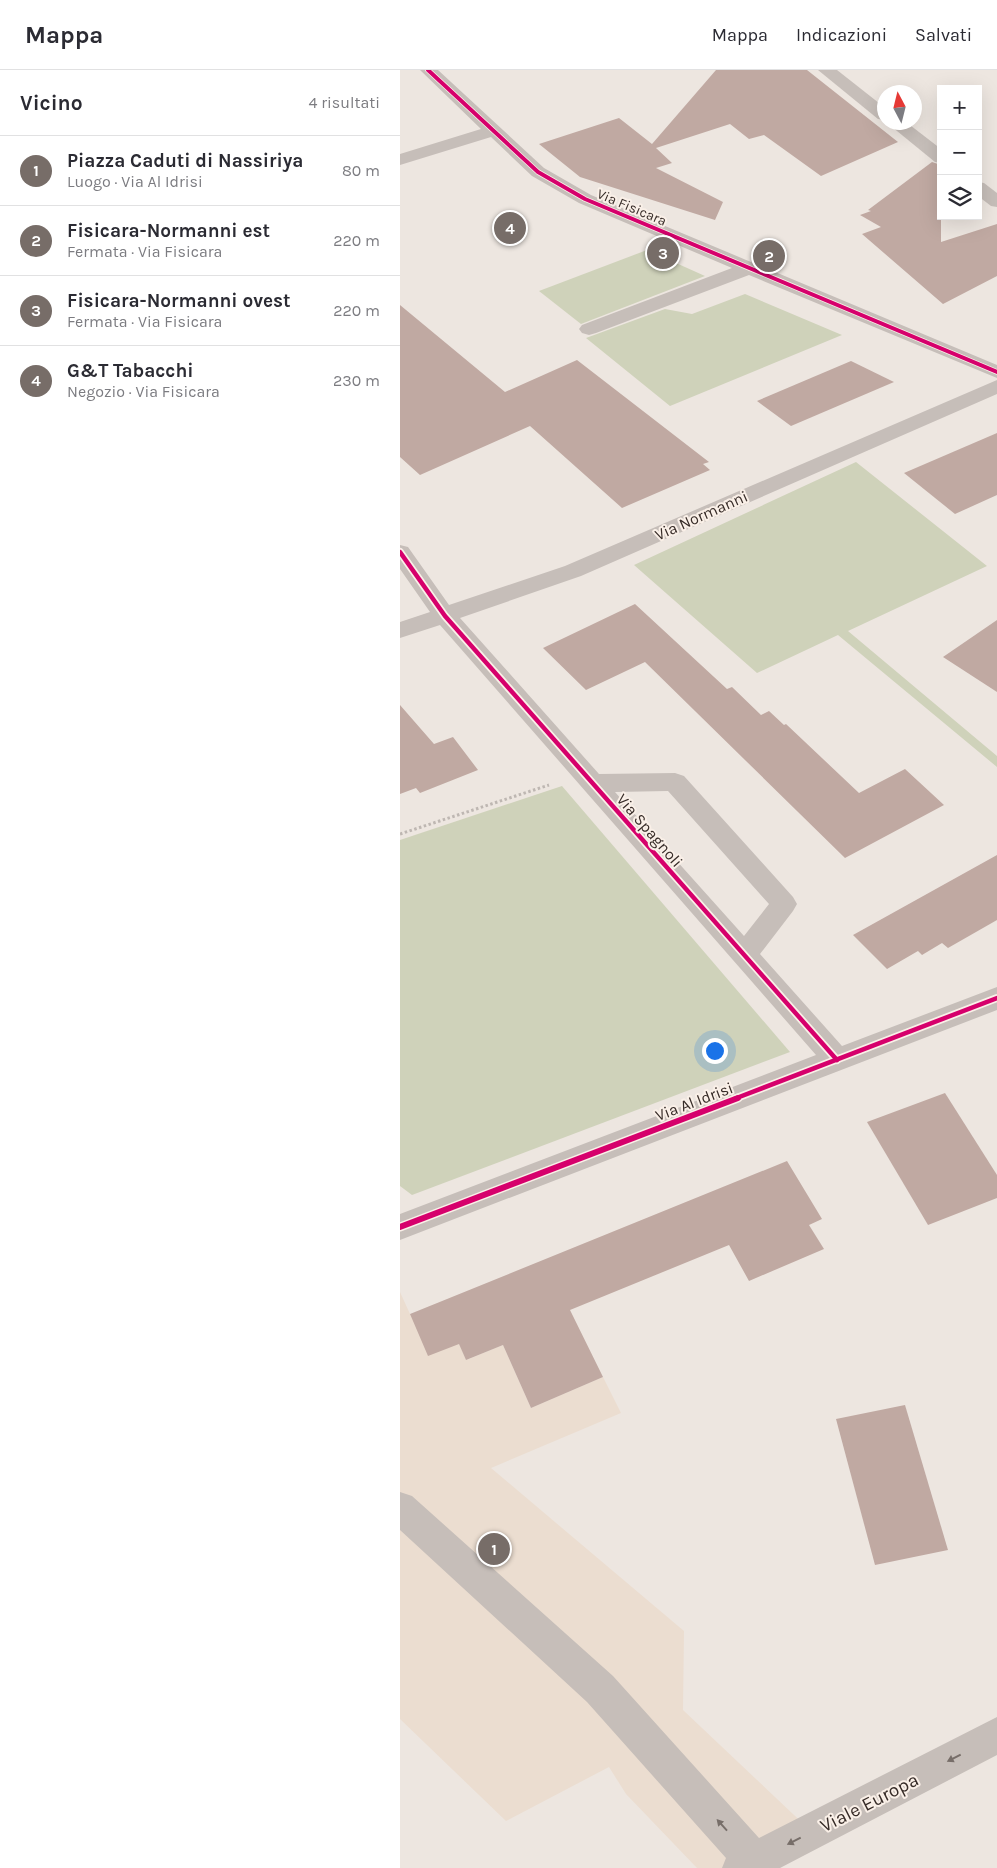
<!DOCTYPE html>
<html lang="it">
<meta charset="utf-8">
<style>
:root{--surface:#fff;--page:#f7f7f7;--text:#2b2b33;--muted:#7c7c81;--line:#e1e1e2;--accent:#776d68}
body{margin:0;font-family:Karla,sans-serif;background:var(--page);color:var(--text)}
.controls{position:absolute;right:15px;top:15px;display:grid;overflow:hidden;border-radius:0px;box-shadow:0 5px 20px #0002}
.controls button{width:45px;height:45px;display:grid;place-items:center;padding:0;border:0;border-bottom:1px solid var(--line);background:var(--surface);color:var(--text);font:25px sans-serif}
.compass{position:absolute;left:477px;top:15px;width:45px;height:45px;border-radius:50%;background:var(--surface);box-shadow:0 5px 20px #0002;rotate:353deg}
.you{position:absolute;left:314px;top:980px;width:18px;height:18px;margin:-12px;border:4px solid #fff;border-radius:50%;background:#1a73e8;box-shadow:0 0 0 8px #1a73e833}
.badge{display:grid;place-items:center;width:32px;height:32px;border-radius:50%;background:var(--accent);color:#fff;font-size:16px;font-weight:700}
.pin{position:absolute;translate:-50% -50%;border:2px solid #fff;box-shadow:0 1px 5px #0006}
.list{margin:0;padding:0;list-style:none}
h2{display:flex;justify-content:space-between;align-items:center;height:65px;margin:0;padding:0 20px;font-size:21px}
h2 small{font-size:16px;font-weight:400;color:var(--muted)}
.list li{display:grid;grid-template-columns:32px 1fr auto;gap:15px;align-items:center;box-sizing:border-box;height:70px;padding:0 20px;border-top:1px solid var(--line)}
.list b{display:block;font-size:19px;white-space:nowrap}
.list p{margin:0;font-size:16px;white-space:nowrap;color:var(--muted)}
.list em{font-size:16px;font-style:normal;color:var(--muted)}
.icon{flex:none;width:28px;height:28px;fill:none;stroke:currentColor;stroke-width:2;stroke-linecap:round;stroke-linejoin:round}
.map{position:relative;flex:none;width:597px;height:1798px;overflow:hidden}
header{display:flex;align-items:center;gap:30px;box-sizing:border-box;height:70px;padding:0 25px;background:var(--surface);border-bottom:1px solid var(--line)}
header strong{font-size:24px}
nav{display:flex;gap:28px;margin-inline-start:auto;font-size:18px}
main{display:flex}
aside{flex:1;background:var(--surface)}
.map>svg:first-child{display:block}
</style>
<header>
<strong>Mappa</strong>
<nav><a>Mappa</a><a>Indicazioni</a><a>Salvati</a></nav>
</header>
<main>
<aside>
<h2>Vicino<small>4 risultati</small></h2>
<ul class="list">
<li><span class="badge">1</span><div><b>Piazza Caduti di Nassiriya</b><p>Luogo · Via Al Idrisi</p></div><em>80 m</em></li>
<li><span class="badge">2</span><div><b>Fisicara-Normanni est</b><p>Fermata · Via Fisicara</p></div><em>220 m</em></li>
<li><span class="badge">3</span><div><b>Fisicara-Normanni ovest</b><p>Fermata · Via Fisicara</p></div><em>220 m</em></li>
<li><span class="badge">4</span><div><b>G&amp;T Tabacchi</b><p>Negozio · Via Fisicara</p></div><em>230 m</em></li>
</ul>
</aside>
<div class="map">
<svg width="597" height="1798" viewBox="0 0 597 1798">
<rect width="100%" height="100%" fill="#ede6e0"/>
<g fill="#cfd2ba">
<path d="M 247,180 L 305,206 L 181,254 L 139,221 Z"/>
<path d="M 345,224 L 442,265 L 270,336 L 186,268 L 265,239 L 292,244 Z"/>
<path d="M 456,392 L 587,496 L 448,561 L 597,686 L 597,697 L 438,565 L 357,603 L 234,495 Z"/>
<path d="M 162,716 L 390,982 L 12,1125 L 0,1116 L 0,770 Z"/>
</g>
<path fill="#ebddd0" d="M 0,1222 L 10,1244 L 59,1273 L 66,1290 L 103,1275 L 131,1338 L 203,1307 L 221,1343 L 91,1398 L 284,1561 L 283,1640 L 412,1762 L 341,1798 L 297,1798 L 226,1724 L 209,1697 L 106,1751 L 0,1649 Z"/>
<g fill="#c0a9a2">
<path d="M 316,0 L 407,0 L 498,72 L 421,106 L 364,65 L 349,69 L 330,54 L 256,78 L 272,93 L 256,98 L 323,132 L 315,150 L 180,107 L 139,74 L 219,48 L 252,74 Z"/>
<path d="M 532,92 L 541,95 L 541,172 L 597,154 L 597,206 L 543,234 L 462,164 L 481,157 L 460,145 L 471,141 L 468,140 Z"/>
<path d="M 0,235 L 105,322 L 177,290 L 309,392 L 303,394 L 310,400 L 222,438 L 130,356 L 20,405 L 0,387 Z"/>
<path d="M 451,291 L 494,312 L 391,356 L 357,331 Z"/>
<path d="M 597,363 L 597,425 L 555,444 L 504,403 Z"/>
<path d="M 235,534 L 327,619 L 332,617 L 361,645 L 369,641 L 384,655 L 386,654 L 459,723 L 505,699 L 544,735 L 445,788 L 245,592 L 186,620 L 143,578 Z"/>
<path d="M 597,550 L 597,622 L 543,587 Z"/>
<path d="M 0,635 L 34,674 L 53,667 L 78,700 L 20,723 L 16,718 L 0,724 Z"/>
<path d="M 597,785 L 597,850 L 548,878 L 542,873 L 522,885 L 518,881 L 487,899 L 453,865 Z"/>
<path d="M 545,1023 L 597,1105 L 597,1128 L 528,1155 L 467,1052 Z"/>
<path d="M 387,1091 L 422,1149 L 409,1155 L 424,1179 L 349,1211 L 329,1175 L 170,1240 L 203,1307 L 131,1338 L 103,1275 L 66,1290 L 59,1274 L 28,1286 L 10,1244 Z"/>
<path d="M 505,1335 L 548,1480 L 475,1495 L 436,1349 Z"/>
</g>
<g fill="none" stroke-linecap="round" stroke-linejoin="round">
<path stroke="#beb7b2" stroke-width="3" stroke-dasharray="2.5 2.5" stroke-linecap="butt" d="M 0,764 L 149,715"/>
<g fill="#c6beb9" fill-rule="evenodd">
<path d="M 20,0 L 38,0 L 144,98 L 191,125 L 597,295 L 597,308 L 349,205 L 196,263 L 189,265 L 182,263 L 179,259 L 182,255 L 332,198 L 179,133 L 132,106 L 91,67 L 0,95 L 0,84 L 81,59 Z"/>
<path d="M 418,0 L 437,0 L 484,37 L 484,50 L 478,49 Z"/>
<path d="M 486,52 L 506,52 L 541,79 L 541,93 L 535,92 Z"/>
<path d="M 578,112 L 584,113 L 597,123 L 597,137 L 591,136 L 578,126 Z"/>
<path d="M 597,310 L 597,324 L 181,506 L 60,548 L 199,704 L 275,703 L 284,706 L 393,827 L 397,834 L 393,841 L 360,884 L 442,976 L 597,917 L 597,940 L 0,1170 L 0,1144 L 416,985 L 40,555 L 0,568 L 0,552 L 30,542 L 0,499 L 0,475 L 8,477 L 49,535 L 165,496 ZM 268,721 L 369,834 L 344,866 L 215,722 Z"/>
<path d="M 0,1422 L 12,1426 L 213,1606 L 359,1768 L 597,1647 L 597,1685 L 380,1798 L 322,1798 L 326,1788 L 187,1632 L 0,1460 Z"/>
</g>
<defs>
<path id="cycleway-far2" d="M 28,0 L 138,102 L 185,129 L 597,302"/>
<g id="cycleway-far1">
<path d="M 0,482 L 45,546 L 437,990"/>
<path d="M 334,1029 L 597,928"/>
</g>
<path id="cycleway" d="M 0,1157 L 338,1028"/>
</defs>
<use href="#cycleway-far2" stroke="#faf0e8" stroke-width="5.5"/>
<use href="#cycleway-far1" stroke="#faf0e8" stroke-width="8"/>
<use href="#cycleway" stroke="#faf0e8" stroke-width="9"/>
<use href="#cycleway-far2" stroke="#d6006c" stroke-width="4"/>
<use href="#cycleway-far1" stroke="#d6006c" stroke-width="4.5"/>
<use href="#cycleway" stroke="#d6006c" stroke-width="6"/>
</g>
<defs><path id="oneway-solid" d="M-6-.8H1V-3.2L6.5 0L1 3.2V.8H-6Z" transform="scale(1.25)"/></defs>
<g fill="#776e69">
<use href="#oneway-solid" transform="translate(554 1688) rotate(153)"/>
<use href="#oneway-solid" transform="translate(322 1755) rotate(-132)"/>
<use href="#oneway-solid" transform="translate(394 1771) rotate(153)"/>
</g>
<g text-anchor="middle" stroke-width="4" stroke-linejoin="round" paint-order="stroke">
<g font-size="14" fill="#372c28" stroke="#faf0e8">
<text transform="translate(232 137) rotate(23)" y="5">Via Fisicara</text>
</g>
<g font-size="16" fill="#372c28" stroke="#faf0e8">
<text transform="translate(301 445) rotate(-24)" y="6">Via Normanni</text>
<text transform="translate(250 760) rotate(49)" y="6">Via Spagnoli</text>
<text transform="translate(294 1031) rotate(-21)" y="6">Via Al Idrisi</text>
</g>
<g font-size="19" fill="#372c28" stroke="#faf0e8">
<text transform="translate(469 1732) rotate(-27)" y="7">Viale Europa</text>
</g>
</g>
</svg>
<div class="controls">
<button>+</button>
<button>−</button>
<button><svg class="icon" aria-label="layers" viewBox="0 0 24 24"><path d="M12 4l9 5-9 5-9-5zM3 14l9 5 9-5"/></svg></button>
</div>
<svg class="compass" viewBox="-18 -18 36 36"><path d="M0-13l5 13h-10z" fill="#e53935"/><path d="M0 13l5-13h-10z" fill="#7c7c81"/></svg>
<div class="you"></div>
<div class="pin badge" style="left:94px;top:1479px">1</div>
<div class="pin badge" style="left:369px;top:186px">2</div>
<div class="pin badge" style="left:263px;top:183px">3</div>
<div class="pin badge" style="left:110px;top:158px">4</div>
</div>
</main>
